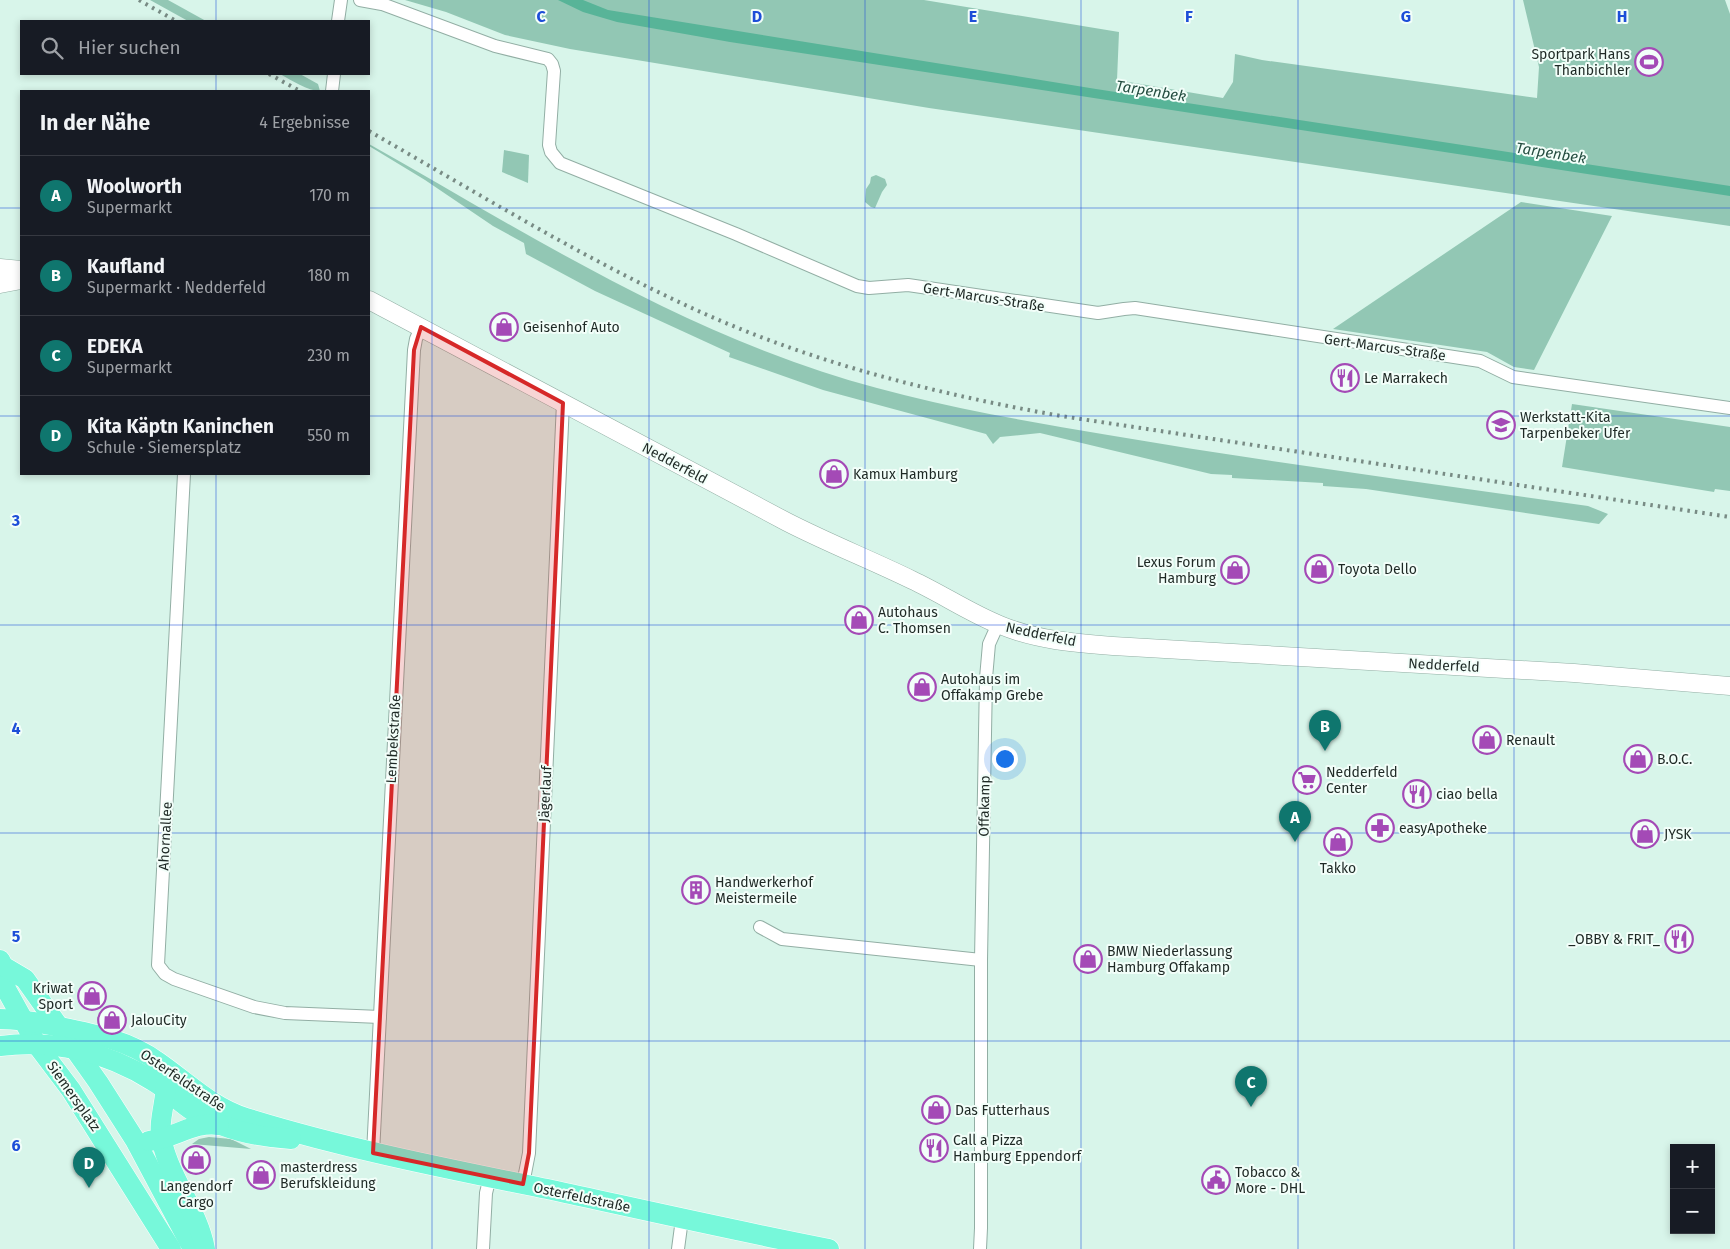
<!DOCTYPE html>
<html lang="de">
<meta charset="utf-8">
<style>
:root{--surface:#171b24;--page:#242831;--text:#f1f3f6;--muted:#9ea1a6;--line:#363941;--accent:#0f766e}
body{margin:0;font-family:"Fira Sans",sans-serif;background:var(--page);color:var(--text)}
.controls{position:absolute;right:15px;bottom:15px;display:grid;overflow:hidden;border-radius:0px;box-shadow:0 2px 8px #0003}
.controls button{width:45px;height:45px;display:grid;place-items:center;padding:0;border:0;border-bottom:1px solid var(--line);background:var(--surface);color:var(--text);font:25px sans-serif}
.you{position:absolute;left:1004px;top:758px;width:18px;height:18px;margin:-12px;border:4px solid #fff;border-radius:50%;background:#1a73e8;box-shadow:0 0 0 8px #1a73e833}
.badge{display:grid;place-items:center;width:32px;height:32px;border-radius:50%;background:var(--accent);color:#fff;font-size:16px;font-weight:700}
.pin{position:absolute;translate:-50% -41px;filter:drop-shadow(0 1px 2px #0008)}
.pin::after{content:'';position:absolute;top:26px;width:18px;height:15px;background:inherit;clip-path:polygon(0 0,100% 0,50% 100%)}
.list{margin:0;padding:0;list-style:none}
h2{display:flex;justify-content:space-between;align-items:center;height:65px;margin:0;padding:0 20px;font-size:21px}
h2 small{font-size:16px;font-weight:400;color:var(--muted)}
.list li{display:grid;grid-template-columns:32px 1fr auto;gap:15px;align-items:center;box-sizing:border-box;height:80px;padding:0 20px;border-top:1px solid var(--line)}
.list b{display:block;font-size:19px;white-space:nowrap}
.list p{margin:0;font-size:16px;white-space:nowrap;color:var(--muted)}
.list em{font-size:16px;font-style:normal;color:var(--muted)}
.icon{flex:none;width:28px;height:28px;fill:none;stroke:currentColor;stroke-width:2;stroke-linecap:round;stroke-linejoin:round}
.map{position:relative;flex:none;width:1730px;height:1249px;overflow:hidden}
.search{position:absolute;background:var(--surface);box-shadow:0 2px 8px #0003;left:20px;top:20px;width:350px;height:55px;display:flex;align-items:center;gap:12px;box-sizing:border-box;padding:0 18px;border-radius:0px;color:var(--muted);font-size:19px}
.panel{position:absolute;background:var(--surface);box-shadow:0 2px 8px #0003;left:20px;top:90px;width:350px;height:385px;border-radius:0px}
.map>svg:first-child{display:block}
</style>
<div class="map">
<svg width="1730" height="1249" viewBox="0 0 1730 1249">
<rect width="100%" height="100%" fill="#d8f5ea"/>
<g fill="#92c7b4">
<path d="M 150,0 L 168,0 L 206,21 L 188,21 Z"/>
<path d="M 405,0 L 924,0 L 1119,32 L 1117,80 L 1223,98 L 1233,82 L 1235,54 L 1262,60 L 1537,98 L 1539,67 L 1523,0 L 1725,0 L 1730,14 L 1730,226 L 929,108 L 570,49 L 505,35 L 446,12 Z"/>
<path d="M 280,74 L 300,74 L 318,84 L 320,91 C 308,91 291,80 280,74 Z"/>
<path d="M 369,144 C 507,222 643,308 794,362 C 896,399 1002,417 1108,435 C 1267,462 1428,483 1588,506 L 1608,514 L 1599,524 L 1366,489 L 1323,486 L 1323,483 L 1232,478 L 1232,475 L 1211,474 L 1040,433 L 1000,437 L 993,444 L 986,434 L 823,390 L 729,357 L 730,353 L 595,291 L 526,254 L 524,243 L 493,226 L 425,180 L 369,146 Z"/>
<path d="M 504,150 L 529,155 L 528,183 L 502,172 Z"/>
<path d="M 876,175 L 885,179 L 887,185 L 882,192 L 875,208 L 871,207 L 865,202 L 866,189 L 870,183 L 871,177 Z"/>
<path d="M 1521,202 L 1612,216 L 1534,370 L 1514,367 L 1487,352 L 1333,329 Z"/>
<path d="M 1572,404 L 1730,427 L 1730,491 L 1715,489 L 1714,492 L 1562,467 Z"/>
<path d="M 209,1137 L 231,1139 L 251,1149 L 192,1144 L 199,1139 Z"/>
</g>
<path fill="#58b498" d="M 558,0 L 583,0 L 608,10 L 1096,89 L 1730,186 L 1730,196 L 730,42 L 617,22 L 583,12 Z"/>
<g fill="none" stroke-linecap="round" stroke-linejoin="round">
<defs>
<g id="street">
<path d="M 360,0 L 382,4 L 495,46 L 548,59 L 552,64 L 554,71 L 549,145 L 551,152 L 560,163 L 736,234 L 857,286 L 869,288 L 908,285 L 1098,313 L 1124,309 L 1135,308 L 1480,361 L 1513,377 L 1730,408"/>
<path d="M 338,21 L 341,0"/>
<path d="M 332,91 L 334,74"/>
<path d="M 184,474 L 158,965 L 165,974 L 174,979 L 254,1007 L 285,1013 L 380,1017"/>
<path d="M 760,927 L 782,939 L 981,960"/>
<path d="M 373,1153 L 414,350 L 416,339 L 421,327"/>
<path d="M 523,1184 L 529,1153 L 563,403"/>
<path d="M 483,1249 L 486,1193 L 490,1177"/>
<path d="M 678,1249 L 682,1219"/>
<path d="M 980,1249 L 981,1228 L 981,960 L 986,678 L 989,644 L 998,624"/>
</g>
<g id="secondary">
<path d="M 0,268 L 21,270"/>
<path d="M 0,284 L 21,280"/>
<path d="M 369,300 L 787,522 C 828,543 871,560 912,580 C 942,594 970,613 1000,625 C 1036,640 1074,643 1113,646 L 1574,673 L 1730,686"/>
</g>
<g id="primary">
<path d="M 0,960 L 3,966 L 6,989 L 37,1045 L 71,1090 L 171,1249"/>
<path d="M 3,966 L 25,979 L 98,1082 L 135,1140 L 193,1249"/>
<path d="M 0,1019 C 21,1019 40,1023 60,1027 C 95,1034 130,1041 158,1062 C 187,1082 211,1107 246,1118 C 346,1149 449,1169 552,1190 C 644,1210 736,1231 829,1249"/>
<path d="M 0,1046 C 54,1039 107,1052 153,1081 C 167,1089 179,1102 193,1111 C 223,1130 256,1137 291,1139"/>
<path d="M 166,1080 C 167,1100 157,1122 162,1142 C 171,1180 198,1211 205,1249"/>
<path d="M 149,1141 C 174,1139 193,1121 219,1125"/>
</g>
</defs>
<use href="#street" stroke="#92aea4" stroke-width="14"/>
<use href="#secondary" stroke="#92aea4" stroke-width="19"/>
<use href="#primary" stroke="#fff" stroke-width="21"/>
<use href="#street" stroke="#fff" stroke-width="12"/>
<use href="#secondary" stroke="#fff" stroke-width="18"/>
<use href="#primary" stroke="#77f8da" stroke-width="20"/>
<g stroke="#788b84" stroke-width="4" stroke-dasharray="2.5 5" stroke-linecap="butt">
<path d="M 139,0 L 176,21"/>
<path d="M 269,74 L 300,91"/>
<path d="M 369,131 C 479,194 589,262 705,314 C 820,365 938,394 1061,416 L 1730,517"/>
</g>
</g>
<path fill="#d62828" fill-opacity="0.2" stroke="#d62828" stroke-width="4" stroke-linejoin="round" d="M 421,327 L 563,403 L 529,1153 L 523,1184 L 373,1153 L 414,350 Z"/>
<path fill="none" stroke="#1d4ed8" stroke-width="1" stroke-opacity="0.55" d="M 216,0 L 216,21M 432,0 L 432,1249M 649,0 L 649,1249M 865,0 L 865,1249M 1081,0 L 1081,1249M 1298,0 L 1298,1249M 1514,0 L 1514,1249M 216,74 L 216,91M 0,208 L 21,208M 369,208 L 1730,208M 0,416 L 21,416M 369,416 L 1730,416M 216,474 L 216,1249M 0,625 L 1730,625M 0,833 L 1730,833M 0,1041 L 1730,1041"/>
<defs>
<symbol id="stadium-ring" viewBox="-11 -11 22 22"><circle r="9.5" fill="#f2fef9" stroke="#a44ab6" stroke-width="1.5"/><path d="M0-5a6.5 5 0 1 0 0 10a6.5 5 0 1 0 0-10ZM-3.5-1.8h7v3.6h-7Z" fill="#a44ab6"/></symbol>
<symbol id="shop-ring" viewBox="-11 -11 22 22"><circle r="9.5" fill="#f2fef9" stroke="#a44ab6" stroke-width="1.5"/><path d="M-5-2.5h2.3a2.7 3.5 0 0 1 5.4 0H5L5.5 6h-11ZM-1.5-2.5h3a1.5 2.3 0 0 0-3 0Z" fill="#a44ab6"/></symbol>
<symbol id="restaurant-ring" viewBox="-11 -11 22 22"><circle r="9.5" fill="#f2fef9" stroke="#a44ab6" stroke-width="1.5"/><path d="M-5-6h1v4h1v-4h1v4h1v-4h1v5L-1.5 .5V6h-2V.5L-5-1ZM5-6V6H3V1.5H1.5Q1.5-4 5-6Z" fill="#a44ab6"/></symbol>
<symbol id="school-ring" viewBox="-11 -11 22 22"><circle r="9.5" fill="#f2fef9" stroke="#a44ab6" stroke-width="1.5"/><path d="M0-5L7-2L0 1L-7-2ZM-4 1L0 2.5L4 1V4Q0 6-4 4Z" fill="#a44ab6"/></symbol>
<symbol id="supermarket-ring" viewBox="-11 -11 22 22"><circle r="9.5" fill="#f2fef9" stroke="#a44ab6" stroke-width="1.5"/><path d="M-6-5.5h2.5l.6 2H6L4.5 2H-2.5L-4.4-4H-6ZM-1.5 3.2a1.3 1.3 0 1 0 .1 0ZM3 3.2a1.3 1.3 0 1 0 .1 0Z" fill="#a44ab6"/></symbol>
<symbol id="pharmacy-ring" viewBox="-11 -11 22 22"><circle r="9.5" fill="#f2fef9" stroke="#a44ab6" stroke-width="1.5"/><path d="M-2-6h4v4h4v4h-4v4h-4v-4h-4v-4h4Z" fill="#a44ab6"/></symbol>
<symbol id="building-ring" viewBox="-11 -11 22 22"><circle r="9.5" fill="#f2fef9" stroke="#a44ab6" stroke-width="1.5"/><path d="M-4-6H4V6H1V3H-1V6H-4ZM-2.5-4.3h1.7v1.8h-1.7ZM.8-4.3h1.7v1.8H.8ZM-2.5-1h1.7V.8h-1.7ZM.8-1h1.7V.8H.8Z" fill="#a44ab6"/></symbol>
<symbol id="civic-ring" viewBox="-11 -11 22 22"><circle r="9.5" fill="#f2fef9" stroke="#a44ab6" stroke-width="1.5"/><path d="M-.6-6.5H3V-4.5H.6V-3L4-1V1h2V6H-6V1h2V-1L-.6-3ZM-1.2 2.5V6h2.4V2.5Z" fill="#a44ab6"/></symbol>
</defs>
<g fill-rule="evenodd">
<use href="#stadium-ring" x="1633" y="46" width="32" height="32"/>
<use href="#shop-ring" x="488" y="311" width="32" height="32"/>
<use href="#restaurant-ring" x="1329" y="362" width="32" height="32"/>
<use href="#school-ring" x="1485" y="409" width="32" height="32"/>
<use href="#shop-ring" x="818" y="458" width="32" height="32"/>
<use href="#shop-ring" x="1303" y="553" width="32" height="32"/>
<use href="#shop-ring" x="1219" y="554" width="32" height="32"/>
<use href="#shop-ring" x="843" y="604" width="32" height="32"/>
<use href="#shop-ring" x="906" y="671" width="32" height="32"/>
<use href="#shop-ring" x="1471" y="724" width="32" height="32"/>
<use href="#shop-ring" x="1622" y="743" width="32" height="32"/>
<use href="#supermarket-ring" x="1291" y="764" width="32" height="32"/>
<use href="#restaurant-ring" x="1401" y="778" width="32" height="32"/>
<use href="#pharmacy-ring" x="1364" y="812" width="32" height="32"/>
<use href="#shop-ring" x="1629" y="818" width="32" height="32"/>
<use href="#shop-ring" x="1322" y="826" width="32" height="32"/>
<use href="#building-ring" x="680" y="874" width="32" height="32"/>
<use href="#restaurant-ring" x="1663" y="923" width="32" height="32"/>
<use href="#shop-ring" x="1072" y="943" width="32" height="32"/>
<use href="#shop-ring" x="76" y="980" width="32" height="32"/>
<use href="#shop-ring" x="96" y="1004" width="32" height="32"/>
<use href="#shop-ring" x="920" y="1094" width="32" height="32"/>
<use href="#restaurant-ring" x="918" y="1132" width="32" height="32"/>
<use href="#shop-ring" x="180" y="1144" width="32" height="32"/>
<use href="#shop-ring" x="245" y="1159" width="32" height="32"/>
<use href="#civic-ring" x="1200" y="1164" width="32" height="32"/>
</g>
<g text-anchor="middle" stroke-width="4" stroke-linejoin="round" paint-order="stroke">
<g font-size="14" fill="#1e2925" stroke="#f2fef9" text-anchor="start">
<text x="1630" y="59" text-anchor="end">Sportpark Hans<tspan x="1630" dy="16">Thanbichler</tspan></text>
<text x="523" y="332">Geisenhof Auto</text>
<text x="1364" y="383">Le Marrakech</text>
<text x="1520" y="422">Werkstatt-Kita<tspan x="1520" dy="16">Tarpenbeker Ufer</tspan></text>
<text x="853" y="479">Kamux Hamburg</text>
<text x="1216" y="567" text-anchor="end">Lexus Forum<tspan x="1216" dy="16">Hamburg</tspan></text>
<text x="1338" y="574">Toyota Dello</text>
<text x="878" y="617">Autohaus<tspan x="878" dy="16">C. Thomsen</tspan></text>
<text x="941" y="684">Autohaus im<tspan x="941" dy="16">Offakamp Grebe</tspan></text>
<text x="1506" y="745">Renault</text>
<text x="1657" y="764">B.O.C.</text>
<text x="1326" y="777">Nedderfeld<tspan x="1326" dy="16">Center</tspan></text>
<text x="1436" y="799">ciao bella</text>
<text x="1399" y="833">easyApotheke</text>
<text x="1664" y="839">JYSK</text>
<text x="1338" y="873" text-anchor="middle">Takko</text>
<text x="715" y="887">Handwerkerhof<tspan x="715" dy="16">Meistermeile</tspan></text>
<text x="1660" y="944" text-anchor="end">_OBBY &amp; FRIT_</text>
<text x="1107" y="956">BMW Niederlassung<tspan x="1107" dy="16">Hamburg Offakamp</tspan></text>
<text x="73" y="993" text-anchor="end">Kriwat<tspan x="73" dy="16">Sport</tspan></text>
<text x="131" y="1025">JalouCity</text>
<text x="955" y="1115">Das Futterhaus</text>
<text x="953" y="1145">Call a Pizza<tspan x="953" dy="16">Hamburg Eppendorf</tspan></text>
<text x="280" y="1172">masterdress<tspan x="280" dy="16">Berufskleidung</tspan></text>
<text x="1235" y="1177">Tobacco &amp;<tspan x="1235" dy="16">More - DHL</tspan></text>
<text x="196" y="1191" text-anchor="middle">Langendorf<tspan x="196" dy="16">Cargo</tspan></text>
</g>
<g font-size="14" fill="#1e2925" stroke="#f2fef9">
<text transform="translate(984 297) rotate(9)" y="5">Gert-Marcus-Straße</text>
<text transform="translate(1385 347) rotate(8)" y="5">Gert-Marcus-Straße</text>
<text transform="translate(675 463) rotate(28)" y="5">Nedderfeld</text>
<text transform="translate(1041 634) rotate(12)" y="5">Nedderfeld</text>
<text transform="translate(1444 665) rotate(3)" y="5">Nedderfeld</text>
<text transform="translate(393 739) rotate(-87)" y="5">Lembekstraße</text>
<text transform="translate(545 794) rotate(-87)" y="5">Jägerlauf</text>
<text transform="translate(984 806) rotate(-89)" y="5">Offakamp</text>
<text transform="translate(165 836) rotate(-87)" y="5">Ahornallee</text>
<text transform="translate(183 1080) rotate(34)" y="5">Osterfeldstraße</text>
<text transform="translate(74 1096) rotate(55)" y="5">Siemersplatz</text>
<text transform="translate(582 1197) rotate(12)" y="5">Osterfeldstraße</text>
</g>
<g font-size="15" font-style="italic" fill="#244d40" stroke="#f2fef9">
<text transform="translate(1151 91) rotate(9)" y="5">Tarpenbek</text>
<text transform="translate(1551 153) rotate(9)" y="5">Tarpenbek</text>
</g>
</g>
<g font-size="16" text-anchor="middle" font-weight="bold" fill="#1d4ed8" stroke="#f2fef9" stroke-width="4" stroke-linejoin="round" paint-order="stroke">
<text x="541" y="22">C</text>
<text x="757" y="22">D</text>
<text x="973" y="22">E</text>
<text x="1189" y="22">F</text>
<text x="1406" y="22">G</text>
<text x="1622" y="22">H</text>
<text x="16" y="526">3</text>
<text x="16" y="734">4</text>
<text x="16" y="942">5</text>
<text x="16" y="1151">6</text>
</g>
</svg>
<div class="controls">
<button>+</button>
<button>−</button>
</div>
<div class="you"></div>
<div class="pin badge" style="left:1295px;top:842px">A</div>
<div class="pin badge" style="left:1325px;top:751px">B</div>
<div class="pin badge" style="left:1251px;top:1107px">C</div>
<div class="pin badge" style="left:89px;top:1188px">D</div>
<div class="search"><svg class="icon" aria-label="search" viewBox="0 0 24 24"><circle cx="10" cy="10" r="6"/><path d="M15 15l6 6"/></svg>Hier suchen</div>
<section class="panel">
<h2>In der Nähe<small>4 Ergebnisse</small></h2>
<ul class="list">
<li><span class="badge">A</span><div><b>Woolworth</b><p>Supermarkt</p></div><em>170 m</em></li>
<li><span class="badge">B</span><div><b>Kaufland</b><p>Supermarkt · Nedderfeld</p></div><em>180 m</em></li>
<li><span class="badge">C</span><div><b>EDEKA</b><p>Supermarkt</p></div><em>230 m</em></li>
<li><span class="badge">D</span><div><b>Kita Käptn Kaninchen</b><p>Schule · Siemersplatz</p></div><em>550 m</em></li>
</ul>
</section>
</div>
